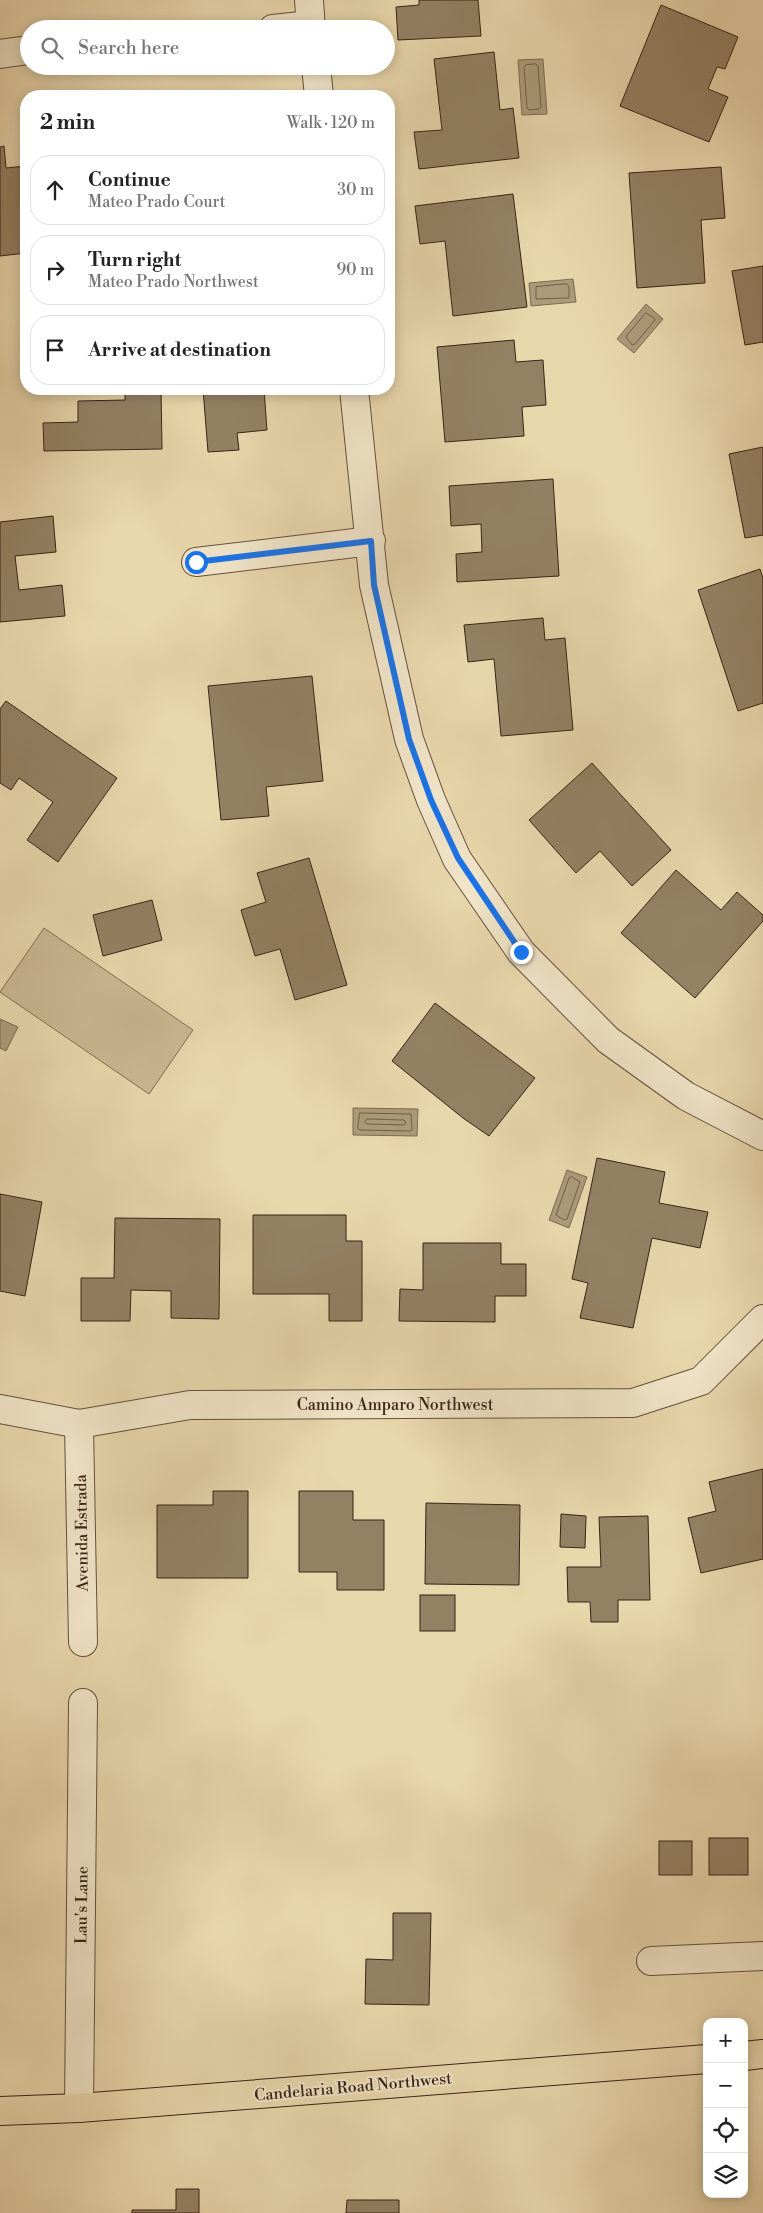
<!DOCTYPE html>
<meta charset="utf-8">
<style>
:root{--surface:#fff;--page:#f6f6f6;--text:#222;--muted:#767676;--line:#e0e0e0}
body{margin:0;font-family:"Libre Bodoni",serif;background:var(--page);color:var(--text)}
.controls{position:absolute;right:15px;bottom:15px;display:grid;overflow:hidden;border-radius:10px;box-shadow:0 2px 12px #0003}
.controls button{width:45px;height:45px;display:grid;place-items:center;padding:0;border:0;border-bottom:1px solid var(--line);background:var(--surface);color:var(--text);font:25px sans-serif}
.stop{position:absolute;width:15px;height:15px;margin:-11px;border:4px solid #1a73e8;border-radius:50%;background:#fff}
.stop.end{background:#1a73e8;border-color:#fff;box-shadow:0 1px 5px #0008}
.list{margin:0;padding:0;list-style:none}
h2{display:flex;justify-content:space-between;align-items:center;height:65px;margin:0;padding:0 20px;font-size:21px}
h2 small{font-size:16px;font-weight:400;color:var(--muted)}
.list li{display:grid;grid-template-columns:32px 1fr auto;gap:15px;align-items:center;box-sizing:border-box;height:70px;margin:0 10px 10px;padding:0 10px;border:1px solid var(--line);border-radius:20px}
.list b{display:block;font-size:19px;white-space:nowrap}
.list p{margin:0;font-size:16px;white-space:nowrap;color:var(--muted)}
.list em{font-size:16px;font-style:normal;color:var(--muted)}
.icon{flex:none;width:28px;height:28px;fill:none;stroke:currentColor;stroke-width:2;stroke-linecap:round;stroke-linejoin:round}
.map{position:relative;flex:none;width:763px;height:2213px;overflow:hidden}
.search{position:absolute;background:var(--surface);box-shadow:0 2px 12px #0003;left:20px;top:20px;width:375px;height:55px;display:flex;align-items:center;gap:12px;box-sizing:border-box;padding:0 18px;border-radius:28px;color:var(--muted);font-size:19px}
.panel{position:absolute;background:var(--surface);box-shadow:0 2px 12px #0003;left:20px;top:90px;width:375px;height:305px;border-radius:20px}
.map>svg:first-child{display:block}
</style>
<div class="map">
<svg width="763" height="2213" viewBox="0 0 763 2213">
<rect width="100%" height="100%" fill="#e9d7ac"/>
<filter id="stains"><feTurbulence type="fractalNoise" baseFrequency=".004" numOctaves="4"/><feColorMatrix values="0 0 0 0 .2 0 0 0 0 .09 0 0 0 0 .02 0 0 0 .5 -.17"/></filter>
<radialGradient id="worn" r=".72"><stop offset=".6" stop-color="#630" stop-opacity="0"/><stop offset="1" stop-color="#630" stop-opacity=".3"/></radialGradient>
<path fill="#cbb893" stroke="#816e55" d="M 44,928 L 193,1030 L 149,1094 L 0,992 Z"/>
<g fill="#ac9a79" stroke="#7d6a52">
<path d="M 543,59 L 547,114 L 522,115 L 518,60 Z"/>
<path d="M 573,279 L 576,302 L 531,306 L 529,283 Z"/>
<path d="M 646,304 L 663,319 L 634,353 L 617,339 Z"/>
<path d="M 0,1019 L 18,1027 L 6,1051 L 0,1048 Z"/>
<path d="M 353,1108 L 418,1109 L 417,1136 L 353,1135 Z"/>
<path d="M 567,1170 L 587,1177 L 569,1228 L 549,1220 Z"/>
</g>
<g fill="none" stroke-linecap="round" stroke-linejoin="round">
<g stroke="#725e48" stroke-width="1">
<path d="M 536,64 L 538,66 L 541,107 L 539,109 L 529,110 L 527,108 L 524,67 L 526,65 Z"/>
<path d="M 567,284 L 569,287 L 569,298 L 536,299 L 536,287 Z"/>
<path d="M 646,313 L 654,318 L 655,320 L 635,344 L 632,345 L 626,337 Z"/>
<path d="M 360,1113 L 411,1114 L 412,1130 L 410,1131 L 360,1130 L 358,1128 Z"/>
<path d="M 367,1119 L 404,1120 L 406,1123 L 404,1125 L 367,1124 L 365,1122 Z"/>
<path d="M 572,1177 L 580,1182 L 567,1219 L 564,1220 L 556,1215 L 569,1178 Z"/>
</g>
</g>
<g fill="#948164" stroke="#372317">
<path d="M 419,0 L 478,0 L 481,36 L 398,40 L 396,7 L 419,5 Z"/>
<path d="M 661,5 L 738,37 L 725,69 L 717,67 L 708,89 L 728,97 L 709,142 L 620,106 Z"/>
<path d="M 494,52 L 500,110 L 513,108 L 519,158 L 419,169 L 414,132 L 442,130 L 434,59 Z"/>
<path d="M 4,146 L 6,168 L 26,166 L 26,253 L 0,256 L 0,147 Z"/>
<path d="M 721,167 L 725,218 L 701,220 L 705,283 L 637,288 L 629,173 Z"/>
<path d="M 513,194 L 527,307 L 453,316 L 445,241 L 420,244 L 415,206 Z"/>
<path d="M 763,266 L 763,342 L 745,345 L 732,271 Z"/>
<path d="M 514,340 L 516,362 L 543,360 L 546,405 L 522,407 L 524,436 L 445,442 L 437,347 Z"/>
<path d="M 125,389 L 161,389 L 162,449 L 44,451 L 43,423 L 78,422 L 78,401 L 125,400 Z"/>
<path d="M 203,389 L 264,389 L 267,430 L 237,433 L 239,450 L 208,452 Z"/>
<path d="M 763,447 L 763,535 L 745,538 L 729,454 Z"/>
<path d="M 553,479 L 559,576 L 457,582 L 456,554 L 482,552 L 481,524 L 451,526 L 449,486 Z"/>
<path d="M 53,516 L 56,552 L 15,556 L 19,590 L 62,585 L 65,616 L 0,622 L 0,522 Z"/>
<path d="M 760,569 L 763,578 L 763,703 L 738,711 L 698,590 Z"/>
<path d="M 543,618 L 545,640 L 565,638 L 573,730 L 501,736 L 494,659 L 468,662 L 464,625 Z"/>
<path d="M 312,676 L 323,781 L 266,787 L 269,816 L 221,820 L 208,686 Z"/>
<path d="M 6,701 L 117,778 L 58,862 L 27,840 L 53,802 L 19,778 L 11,790 L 0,783 L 0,709 Z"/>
<path d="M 592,763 L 671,850 L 632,886 L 600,851 L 576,873 L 529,820 Z"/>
<path d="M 309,858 L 347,985 L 295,1000 L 280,949 L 255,956 L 241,910 L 266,902 L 257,873 Z"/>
<path d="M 676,870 L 721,910 L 737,892 L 763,915 L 763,921 L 695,998 L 621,933 Z"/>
<path d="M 152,900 L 162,940 L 103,956 L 93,915 Z"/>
<path d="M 435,1003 L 535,1078 L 489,1136 L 463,1118 L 392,1061 Z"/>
<path d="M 597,1158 L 665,1172 L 659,1203 L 708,1212 L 700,1248 L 652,1238 L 633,1328 L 580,1318 L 588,1283 L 572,1279 Z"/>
<path d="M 0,1194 L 42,1202 L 25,1296 L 0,1291 Z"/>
<path d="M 253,1215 L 346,1215 L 346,1241 L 362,1241 L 362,1321 L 329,1321 L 329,1294 L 253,1294 Z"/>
<path d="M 115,1218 L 220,1219 L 219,1319 L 171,1318 L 171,1291 L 131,1290 L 130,1321 L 81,1321 L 81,1278 L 114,1278 Z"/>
<path d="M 423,1243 L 501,1243 L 501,1264 L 526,1264 L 526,1296 L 495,1296 L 495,1322 L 399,1321 L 400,1289 L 423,1290 Z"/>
<path d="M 763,1469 L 763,1559 L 701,1573 L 688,1518 L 716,1511 L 709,1482 Z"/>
<path d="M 213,1491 L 248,1491 L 248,1578 L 157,1578 L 157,1505 L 213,1505 Z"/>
<path d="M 299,1491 L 353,1491 L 353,1520 L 384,1520 L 384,1590 L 337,1590 L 337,1572 L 299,1572 Z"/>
<path d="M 426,1503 L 520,1505 L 519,1585 L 425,1584 Z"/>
<path d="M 561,1514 L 586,1516 L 585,1548 L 560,1547 Z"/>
<path d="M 648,1516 L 650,1600 L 618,1600 L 618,1622 L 591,1622 L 590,1602 L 568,1602 L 567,1567 L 601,1567 L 599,1517 Z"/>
<rect x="420" y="1595" width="35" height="36"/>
<rect x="709" y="1838" width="39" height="37"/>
<rect x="659" y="1841" width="33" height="34"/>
<path d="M 393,1913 L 431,1913 L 429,2005 L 365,2004 L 366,1959 L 393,1960 Z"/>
<path d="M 176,2189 L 199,2189 L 199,2213 L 132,2213 L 132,2210 L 176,2210 Z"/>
<path d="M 347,2200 L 399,2200 L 399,2213 L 346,2213 Z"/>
</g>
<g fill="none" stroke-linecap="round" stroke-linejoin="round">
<defs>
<g id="minor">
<path d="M 309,0 L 311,29"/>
<path d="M 273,29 L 311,25"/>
<path d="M 0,54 L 29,50"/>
<path d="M 316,66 L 319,96"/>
<path d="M 354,389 L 374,585 L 409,739 L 431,800 L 457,859 L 521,952 L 608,1040 L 686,1096 L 763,1136"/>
<path d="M 196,562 L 371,541"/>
<path d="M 0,1409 L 79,1424 L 190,1405 L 633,1403 L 701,1381 L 763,1319"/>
<path d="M 79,1424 L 83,1642"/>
<path d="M 651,1961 L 763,1956"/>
<path d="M 79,2108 L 83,1703"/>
</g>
<g id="major">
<path d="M 744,2056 L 763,2054"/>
<path d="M 0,2111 L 79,2108 L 707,2059"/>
</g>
</defs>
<use href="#minor" stroke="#64503c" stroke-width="30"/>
<use href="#major" stroke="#372317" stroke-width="30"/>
<use href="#minor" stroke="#f1e5c9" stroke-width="28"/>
<use href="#major" stroke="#e9d7ac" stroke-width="28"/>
</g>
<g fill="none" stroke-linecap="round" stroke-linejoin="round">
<path stroke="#1a73e8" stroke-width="6" d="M 196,562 L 371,541 L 374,585 L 409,739 L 431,800 L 458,858 L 521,952"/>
</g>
<g text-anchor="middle" stroke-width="4" stroke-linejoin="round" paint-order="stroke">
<g font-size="16" fill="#372317" stroke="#f1e5c9">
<text x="395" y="1410">Camino Amparo Northwest</text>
<text transform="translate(81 1533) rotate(-91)" y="6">Avenida Estrada</text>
<text transform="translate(81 1905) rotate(-89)" y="6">Lau's Lane</text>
<text transform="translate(353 2086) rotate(-5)" y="6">Candelaria Road Northwest</text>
</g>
</g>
<rect width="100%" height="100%" filter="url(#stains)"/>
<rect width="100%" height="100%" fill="url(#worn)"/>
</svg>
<div class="controls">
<button>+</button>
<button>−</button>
<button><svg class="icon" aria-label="locate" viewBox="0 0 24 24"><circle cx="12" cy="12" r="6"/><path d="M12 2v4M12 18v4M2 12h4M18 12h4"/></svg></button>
<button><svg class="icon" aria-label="layers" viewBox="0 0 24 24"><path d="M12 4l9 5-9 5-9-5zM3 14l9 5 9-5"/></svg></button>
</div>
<div class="stop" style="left:196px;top:562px"></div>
<div class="stop end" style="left:521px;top:952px"></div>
<div class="search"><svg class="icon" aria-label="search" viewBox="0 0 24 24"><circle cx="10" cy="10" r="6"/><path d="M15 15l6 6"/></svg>Search here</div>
<section class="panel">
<h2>2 min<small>Walk · 120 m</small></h2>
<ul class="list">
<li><svg class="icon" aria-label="ahead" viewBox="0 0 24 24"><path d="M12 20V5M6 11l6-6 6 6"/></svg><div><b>Continue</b><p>Mateo Prado Court</p></div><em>30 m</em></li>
<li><svg class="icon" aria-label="right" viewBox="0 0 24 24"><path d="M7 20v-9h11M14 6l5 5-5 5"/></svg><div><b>Turn right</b><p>Mateo Prado Northwest</p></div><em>90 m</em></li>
<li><svg class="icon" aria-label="arrive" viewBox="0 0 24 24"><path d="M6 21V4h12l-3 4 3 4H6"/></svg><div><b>Arrive at destination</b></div></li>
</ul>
</section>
</div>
